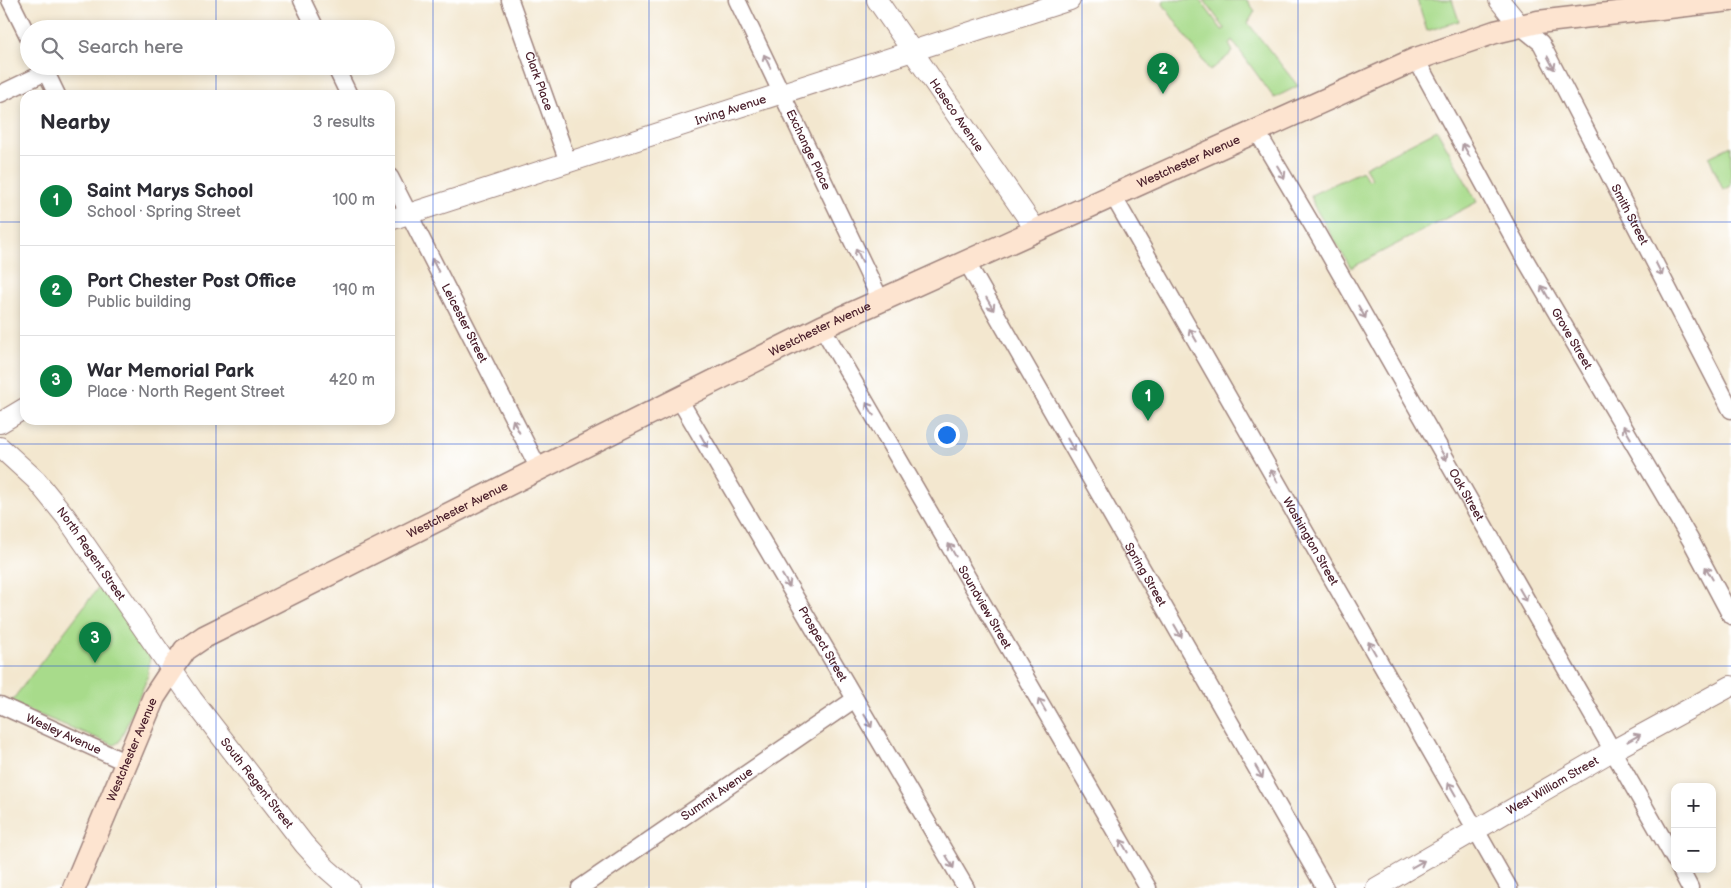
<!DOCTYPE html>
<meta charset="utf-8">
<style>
:root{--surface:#fff;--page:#f7f7f7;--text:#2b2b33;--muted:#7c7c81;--line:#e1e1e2;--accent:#0b8043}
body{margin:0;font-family:"Balsamiq Sans",sans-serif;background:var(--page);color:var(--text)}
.controls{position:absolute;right:15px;bottom:15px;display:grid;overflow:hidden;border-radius:10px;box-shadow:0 2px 8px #0003}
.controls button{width:45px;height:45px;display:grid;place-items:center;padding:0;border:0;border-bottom:1px solid var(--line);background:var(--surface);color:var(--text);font:25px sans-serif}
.you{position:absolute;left:946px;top:434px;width:18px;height:18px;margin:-12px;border:4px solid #fff;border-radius:50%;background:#1a73e8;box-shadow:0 0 0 8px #1a73e833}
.badge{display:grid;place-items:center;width:32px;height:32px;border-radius:50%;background:var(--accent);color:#fff;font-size:16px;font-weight:700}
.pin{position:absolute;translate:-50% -41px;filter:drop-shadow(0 1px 2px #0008)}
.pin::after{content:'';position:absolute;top:26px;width:18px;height:15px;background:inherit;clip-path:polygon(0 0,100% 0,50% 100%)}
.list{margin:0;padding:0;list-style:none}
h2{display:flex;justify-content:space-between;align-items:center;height:65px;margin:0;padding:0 20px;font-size:21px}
h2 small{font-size:16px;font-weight:400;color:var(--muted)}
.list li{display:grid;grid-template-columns:32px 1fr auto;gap:15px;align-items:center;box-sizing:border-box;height:90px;padding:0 20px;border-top:1px solid var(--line)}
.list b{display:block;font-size:19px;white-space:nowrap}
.list p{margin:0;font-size:16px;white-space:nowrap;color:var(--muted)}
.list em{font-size:16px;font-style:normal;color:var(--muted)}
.icon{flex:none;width:28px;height:28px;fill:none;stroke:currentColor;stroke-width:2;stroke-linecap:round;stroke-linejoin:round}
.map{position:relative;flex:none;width:1731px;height:888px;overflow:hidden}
.search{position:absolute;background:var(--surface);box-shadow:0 2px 8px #0003;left:20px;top:20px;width:375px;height:55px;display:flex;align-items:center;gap:12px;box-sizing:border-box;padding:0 18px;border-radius:28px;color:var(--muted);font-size:19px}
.panel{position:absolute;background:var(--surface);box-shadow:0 2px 8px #0003;left:20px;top:90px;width:375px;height:335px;border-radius:15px}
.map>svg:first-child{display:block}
</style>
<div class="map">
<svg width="1731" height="888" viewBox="0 0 1731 888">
<rect width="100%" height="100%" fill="#fff"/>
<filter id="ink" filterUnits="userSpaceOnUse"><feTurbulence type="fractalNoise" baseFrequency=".02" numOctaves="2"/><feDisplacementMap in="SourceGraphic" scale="10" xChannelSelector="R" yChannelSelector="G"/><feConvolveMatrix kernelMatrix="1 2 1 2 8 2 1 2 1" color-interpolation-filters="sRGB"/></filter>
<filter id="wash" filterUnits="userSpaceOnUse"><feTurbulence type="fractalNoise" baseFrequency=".0096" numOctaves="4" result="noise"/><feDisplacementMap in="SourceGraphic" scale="20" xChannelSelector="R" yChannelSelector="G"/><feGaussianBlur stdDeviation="1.12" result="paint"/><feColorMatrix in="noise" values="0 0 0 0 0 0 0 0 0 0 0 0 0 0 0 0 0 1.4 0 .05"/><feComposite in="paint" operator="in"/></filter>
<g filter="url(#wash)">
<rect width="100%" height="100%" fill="#f3e7cf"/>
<g fill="#a8db8b" stroke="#797d5b">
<path d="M 1164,0 L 1200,0 L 1222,30 L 1225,29 L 1204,0 L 1247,0 L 1255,11 L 1248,23 L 1298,86 L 1274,98 L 1232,40 L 1229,44 L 1233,52 L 1210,71 L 1163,4 Z"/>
<path d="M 1417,0 L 1452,0 L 1459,21 L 1427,31 Z"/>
<path d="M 1437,130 L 1477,202 L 1351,268 L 1314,206 L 1311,195 L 1362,171 L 1368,180 L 1372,179 L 1365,167 Z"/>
<path d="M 1731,146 L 1731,186 L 1723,190 L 1709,157 Z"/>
<path d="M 101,584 L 146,647 L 150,658 L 147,679 L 119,742 L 114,745 L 10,703 Z"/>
</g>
</g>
<g filter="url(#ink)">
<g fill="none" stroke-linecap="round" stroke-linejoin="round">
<defs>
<g id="minor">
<path d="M 10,0 L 29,38"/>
<path d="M 302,0 L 316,29"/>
<path id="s1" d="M 510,0 L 568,162"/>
<path id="s2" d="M 737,0 L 880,299"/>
<path id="s3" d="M 1520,26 L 1541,43 L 1731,410"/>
<path id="s4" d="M 1416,59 L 1522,254 L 1691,541 L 1731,616"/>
<path d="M 43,66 L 57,95"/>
<path d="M 335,66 L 349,95"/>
<path d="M 0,94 L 46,72"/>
<path id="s5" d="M 1256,130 L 1317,233 L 1675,860"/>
<path id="s6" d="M 390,177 L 539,469"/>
<path id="s7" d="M 1112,194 L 1509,888"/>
<path id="s8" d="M 966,261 L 1325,888"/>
<path id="s9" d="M 822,327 L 1148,888"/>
<path id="s10" d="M 679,399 L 966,888"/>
<path id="s11" d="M 0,705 L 127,763"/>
<path d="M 1680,869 L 1690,888"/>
<path id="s12" d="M 580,888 L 855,699"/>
</g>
<g id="tertiary">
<path id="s13" d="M 877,0 L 1036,230"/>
<path d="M 1499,0 L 1520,26"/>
<path id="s14" d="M 390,220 L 1070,0"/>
<path d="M 0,423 L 25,408"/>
<path id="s15" d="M 0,447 L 36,480 L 66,517 L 192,699 L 304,844 L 326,868 L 349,888"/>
<path id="s16" d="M 1376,888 L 1612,751 L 1731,686"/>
</g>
<g id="secondary">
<path id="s17" d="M 74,888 L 154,697 L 185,650 L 204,637 L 822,327 L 1416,59 L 1495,32 L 1538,22 L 1730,0"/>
</g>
</defs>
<use href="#minor" stroke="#9e837d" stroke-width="19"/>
<use href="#tertiary" stroke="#9e837d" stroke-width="22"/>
<use href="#secondary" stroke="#9e837d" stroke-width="25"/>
<use href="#minor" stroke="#fff" stroke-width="16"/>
<use href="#tertiary" stroke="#fff" stroke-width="20"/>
<use href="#secondary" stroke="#fde4d0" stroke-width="22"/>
</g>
<defs><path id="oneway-shaft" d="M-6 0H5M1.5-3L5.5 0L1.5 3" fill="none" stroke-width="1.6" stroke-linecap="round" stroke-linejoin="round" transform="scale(1.25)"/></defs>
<g stroke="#ae9aa0">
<use href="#oneway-shaft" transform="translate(767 61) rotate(-116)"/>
<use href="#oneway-shaft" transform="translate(1551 63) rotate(62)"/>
<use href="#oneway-shaft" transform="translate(1466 150) rotate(-119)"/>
<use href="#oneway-shaft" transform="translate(1281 172) rotate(59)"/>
<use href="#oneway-shaft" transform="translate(859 255) rotate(-115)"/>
<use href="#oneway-shaft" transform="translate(435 265) rotate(-117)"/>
<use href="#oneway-shaft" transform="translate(1659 269) rotate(63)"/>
<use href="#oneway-shaft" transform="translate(1545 292) rotate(-120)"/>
<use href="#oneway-shaft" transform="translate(990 304) rotate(60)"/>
<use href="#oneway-shaft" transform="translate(1362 312) rotate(60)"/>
<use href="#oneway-shaft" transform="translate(1193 335) rotate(-120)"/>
<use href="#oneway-shaft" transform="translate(870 409) rotate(-120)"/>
<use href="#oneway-shaft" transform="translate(516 426) rotate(-117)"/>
<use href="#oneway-shaft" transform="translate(1627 432) rotate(-120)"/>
<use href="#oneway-shaft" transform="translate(704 441) rotate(60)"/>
<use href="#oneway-shaft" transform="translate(1071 445) rotate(60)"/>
<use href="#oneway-shaft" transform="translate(1443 454) rotate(60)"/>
<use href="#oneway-shaft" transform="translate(1274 476) rotate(-120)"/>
<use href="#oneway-shaft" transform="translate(952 550) rotate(-120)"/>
<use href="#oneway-shaft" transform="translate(1709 573) rotate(-120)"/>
<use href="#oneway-shaft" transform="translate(786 581) rotate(59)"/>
<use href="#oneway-shaft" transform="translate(1523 595) rotate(60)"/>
<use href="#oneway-shaft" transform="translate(1178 631) rotate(60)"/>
<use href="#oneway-shaft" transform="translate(1372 648) rotate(-120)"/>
<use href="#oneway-shaft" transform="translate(1042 705) rotate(-120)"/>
<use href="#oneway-shaft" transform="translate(868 721) rotate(60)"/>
<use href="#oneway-shaft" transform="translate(1634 738) rotate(-29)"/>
<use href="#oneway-shaft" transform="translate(1259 772) rotate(60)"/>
<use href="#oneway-shaft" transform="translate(1452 789) rotate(-120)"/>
<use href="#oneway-shaft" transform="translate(1124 846) rotate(-120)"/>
<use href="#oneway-shaft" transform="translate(950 862) rotate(60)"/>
<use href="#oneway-shaft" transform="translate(1418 864) rotate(-29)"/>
</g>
</g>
<path fill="none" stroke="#1d4ed8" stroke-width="1" stroke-opacity="0.55" d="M 216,0 L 216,29M 433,0 L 433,888M 649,0 L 649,888M 866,0 L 866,888M 1082,0 L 1082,888M 1298,0 L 1298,888M 1515,0 L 1515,888M 216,66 L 216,95M 0,222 L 25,222M 390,222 L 1731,222M 216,420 L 216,888M 0,444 L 1731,444M 0,666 L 1731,666"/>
<g text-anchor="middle" stroke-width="4" stroke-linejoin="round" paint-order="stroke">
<g font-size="12" fill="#4a1f2b" stroke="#fff">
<text dy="4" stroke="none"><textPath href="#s1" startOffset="86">Clark Place</textPath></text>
<text dy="4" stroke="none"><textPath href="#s14" startOffset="358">Irving Avenue</textPath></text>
<text dy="4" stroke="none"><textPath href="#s13" startOffset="140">Haseco Avenue</textPath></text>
<text dy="4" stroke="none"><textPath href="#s2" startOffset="166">Exchange Place</textPath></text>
<text dy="4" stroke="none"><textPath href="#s17" startOffset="1380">Westchester Avenue</textPath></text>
<text dy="4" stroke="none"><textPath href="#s3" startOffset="220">Smith Street</textPath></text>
<text dy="4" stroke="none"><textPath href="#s6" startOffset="164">Leicester Street</textPath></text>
<text dy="4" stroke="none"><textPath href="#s17" startOffset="975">Westchester Avenue</textPath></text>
<text dy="4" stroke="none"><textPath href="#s4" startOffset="320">Grove Street</textPath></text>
<text dy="4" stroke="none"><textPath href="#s5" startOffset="421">Oak Street</textPath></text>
<text dy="4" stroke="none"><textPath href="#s17" startOffset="570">Westchester Avenue</textPath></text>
<text dy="4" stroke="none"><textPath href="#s7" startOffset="400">Washington Street</textPath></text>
<text dy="4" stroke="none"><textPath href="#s15" startOffset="141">North Regent Street</textPath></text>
<text dy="4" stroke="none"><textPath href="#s8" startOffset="361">Spring Street</textPath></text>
<text dy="4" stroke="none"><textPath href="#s9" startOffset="324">Soundview Street</textPath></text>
<text dy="4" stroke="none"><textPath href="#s10" startOffset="284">Prospect Street</textPath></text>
<text dy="4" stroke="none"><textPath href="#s11" startOffset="70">Wesley Avenue</textPath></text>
<text dy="4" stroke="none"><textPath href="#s17" startOffset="150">Westchester Avenue</textPath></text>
<text dy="4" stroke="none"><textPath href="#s15" startOffset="424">South Regent Street</textPath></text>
<text dy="4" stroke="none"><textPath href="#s16" startOffset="204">West William Street</textPath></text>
<text dy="4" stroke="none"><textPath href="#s12" startOffset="166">Summit Avenue</textPath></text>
</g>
</g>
</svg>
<div class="controls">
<button>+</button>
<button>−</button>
</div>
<div class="you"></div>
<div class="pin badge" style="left:1148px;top:421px">1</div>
<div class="pin badge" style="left:1163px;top:94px">2</div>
<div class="pin badge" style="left:95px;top:663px">3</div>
<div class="search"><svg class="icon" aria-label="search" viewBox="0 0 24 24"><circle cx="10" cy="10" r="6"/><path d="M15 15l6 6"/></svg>Search here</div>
<section class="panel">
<h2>Nearby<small>3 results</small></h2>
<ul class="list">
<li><span class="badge">1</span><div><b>Saint Marys School</b><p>School · Spring Street</p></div><em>100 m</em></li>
<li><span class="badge">2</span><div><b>Port Chester Post Office</b><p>Public building</p></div><em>190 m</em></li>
<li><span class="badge">3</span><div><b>War Memorial Park</b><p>Place · North Regent Street</p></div><em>420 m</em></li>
</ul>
</section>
</div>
